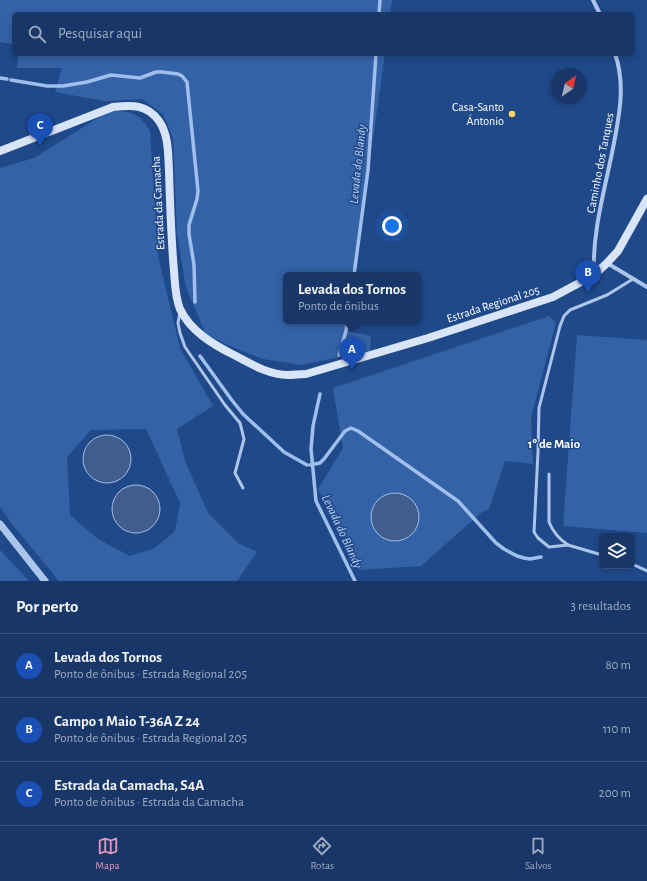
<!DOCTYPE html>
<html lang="pt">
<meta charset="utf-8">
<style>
:root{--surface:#183768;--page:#254271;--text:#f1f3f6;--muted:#9facc0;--line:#36517c;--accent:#e797bd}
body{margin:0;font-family:"Alegreya Sans",sans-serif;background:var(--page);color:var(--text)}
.controls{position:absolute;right:12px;bottom:12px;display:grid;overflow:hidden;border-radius:6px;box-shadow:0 2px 6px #0003}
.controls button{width:36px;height:36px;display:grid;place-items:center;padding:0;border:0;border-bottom:1px solid var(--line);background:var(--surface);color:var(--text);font:20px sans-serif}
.compass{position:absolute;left:551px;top:68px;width:36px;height:36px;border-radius:50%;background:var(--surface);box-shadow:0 2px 6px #0003;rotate:34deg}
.you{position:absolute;left:392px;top:226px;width:14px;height:14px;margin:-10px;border:3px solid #fff;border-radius:50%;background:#1a73e8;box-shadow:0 0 0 6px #1a73e833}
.badge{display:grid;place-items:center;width:26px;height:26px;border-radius:50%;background:var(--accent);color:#fff;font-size:13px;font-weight:700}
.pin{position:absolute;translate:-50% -33px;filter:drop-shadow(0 1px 2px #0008)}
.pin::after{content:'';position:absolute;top:21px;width:14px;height:12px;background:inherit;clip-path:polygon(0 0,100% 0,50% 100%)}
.popup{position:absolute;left:283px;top:272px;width:138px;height:52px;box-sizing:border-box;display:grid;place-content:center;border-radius:6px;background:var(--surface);filter:drop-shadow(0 1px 3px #0005);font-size:13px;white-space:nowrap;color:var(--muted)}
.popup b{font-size:15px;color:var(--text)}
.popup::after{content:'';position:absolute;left:50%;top:100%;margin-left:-8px;border:8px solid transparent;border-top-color:var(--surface)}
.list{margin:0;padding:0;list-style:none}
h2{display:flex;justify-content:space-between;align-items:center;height:52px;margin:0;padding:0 16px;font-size:17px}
h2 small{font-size:13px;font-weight:400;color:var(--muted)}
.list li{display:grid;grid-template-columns:26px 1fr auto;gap:12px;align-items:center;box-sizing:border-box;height:64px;padding:0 16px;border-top:1px solid var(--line)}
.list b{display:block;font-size:15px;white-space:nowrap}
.list p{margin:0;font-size:13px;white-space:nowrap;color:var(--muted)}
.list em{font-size:13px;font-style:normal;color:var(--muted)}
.icon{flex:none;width:22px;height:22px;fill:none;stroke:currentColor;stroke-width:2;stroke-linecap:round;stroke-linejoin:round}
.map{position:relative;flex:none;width:647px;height:581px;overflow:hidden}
.search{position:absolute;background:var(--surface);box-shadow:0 2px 6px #0003;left:12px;right:12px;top:12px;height:44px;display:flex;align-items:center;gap:10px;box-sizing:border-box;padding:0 14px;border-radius:6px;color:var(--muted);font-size:15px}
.sheet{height:244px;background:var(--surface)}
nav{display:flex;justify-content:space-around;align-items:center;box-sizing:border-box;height:56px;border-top:1px solid var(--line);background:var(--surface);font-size:11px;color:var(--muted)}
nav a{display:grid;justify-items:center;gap:2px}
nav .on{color:var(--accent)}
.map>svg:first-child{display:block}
</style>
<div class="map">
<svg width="647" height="581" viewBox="0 0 647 581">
<rect width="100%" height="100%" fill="#20498a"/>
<g fill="#3462a7" fill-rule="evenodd">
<path d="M 0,0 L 392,0 L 390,14 L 14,14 L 14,44 L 0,42 Z"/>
<path d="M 19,54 L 385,54 L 354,275 L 286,275 L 286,321 L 347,321 L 346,331 L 371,336 L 370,351 L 301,365 L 263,359 L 230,346 L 206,334 L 186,288 L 177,234 L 173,138 L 163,114 L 142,99 L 104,101 L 55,92 L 62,68 L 17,68 Z"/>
<path d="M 109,111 C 130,111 139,112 150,131 L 158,256 L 180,348 L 213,406 L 177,429 L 185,461 L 208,513 L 238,543 L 257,552 L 237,581 L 59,581 L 12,524 L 0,507 L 0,168 L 34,158 ZM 146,429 L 180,503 L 175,531 L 155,548 L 130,556 L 98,539 L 70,515 L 67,457 L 91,430 Z"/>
<path d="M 549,316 L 556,323 L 531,417 L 533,464 L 505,461 L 489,509 L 481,513 L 421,566 L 359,570 L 318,489 L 343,448 L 333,388 Z"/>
<path d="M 577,335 L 647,340 L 647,533 L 563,526 Z"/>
<path d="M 0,550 L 29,581 L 0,581 Z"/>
</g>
<g fill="#405d8d" stroke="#a0bfec">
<circle cx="107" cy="459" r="24"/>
<circle cx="136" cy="509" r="24"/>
<circle cx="395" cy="517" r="24"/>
</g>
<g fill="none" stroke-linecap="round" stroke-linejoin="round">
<g stroke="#a0bfec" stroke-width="3.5">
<path d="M 379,14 L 380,0"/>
<path d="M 0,78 L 7,79"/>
<path d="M 11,80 L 47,86 L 63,86 L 87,82 L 111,75 L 140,78 L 156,72 L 162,72 L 178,74 L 182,76 L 187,82 L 198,191 L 197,199 L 189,225 L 189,234 L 194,265 L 195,302"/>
<path d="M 354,275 L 368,170 L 376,54"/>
<path d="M 339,355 L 346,331 L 347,321"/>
<path d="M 200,356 L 231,399 L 243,414 L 284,452 L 307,465"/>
<path d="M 320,394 L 313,426 L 311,449 L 316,501 L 355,581"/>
<path d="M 310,465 L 320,463 L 324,459 L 345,431 L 351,428 L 358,431 L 458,501 L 496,543 L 504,549 L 517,556 L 524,558 L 530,559 L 541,557"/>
</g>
<g stroke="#acc5eb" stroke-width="3">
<path d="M 180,312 L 178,323 L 180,333 L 185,347 L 225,405 L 240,423 L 244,439 L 235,473 L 243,488"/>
<path d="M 549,474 L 549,522 C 553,532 559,539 568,545"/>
<path d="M 602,555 L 568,545 L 549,547 L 538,538 L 534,532 L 538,452 L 539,408 L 560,326 L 564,316 L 570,310 L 607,295 L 633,279"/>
<path d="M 632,564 L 647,571"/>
</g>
<g stroke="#acc5eb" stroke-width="4">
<path d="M 593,0 L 600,14"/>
<path d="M 607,263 L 647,287"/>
<path d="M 594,274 C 592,232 605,189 613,148 C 619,117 626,84 615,54"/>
</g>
<path stroke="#acc5eb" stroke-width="7" d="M 0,524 L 45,581"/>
<path stroke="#d8e4f8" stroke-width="8" d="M 0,151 L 113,107 C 132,105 147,104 159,121 C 169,135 168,155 169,171 C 170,204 171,237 174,271 C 175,283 175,297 180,309 C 190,331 214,345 234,355 C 251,364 269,375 288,375 C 294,375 300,374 306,374 L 428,338 L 553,297 L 594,275 L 607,263 L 618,251 L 647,199"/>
</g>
<circle fill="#f9d76c" stroke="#20498a" stroke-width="1.5" cx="512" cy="114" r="4"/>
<g text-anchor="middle" stroke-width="3" stroke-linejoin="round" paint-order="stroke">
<g font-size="12" fill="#fff" stroke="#20498a" text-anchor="end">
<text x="504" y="111">Casa-Santo<tspan x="504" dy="14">Ántonio</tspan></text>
</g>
<g font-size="12" fill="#fff" stroke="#20498a">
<text transform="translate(600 163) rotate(-79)" y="4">Caminho dos Tanques</text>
<text transform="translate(158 203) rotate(-93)" y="4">Estrada da Camacha</text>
<text transform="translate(493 304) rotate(-18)" y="4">Estrada Regional 205</text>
</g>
<g font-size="13" font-style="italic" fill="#b8cff2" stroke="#20498a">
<text transform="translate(357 164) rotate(-84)" y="5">Levada do Blandy</text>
<text transform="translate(343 531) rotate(65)" y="5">Levada do Blandy</text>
</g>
<g font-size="13" font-weight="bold" fill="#fff" stroke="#20498a">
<text x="554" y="448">1º de Maio</text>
</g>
</g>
</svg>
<div class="controls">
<button><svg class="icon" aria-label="layers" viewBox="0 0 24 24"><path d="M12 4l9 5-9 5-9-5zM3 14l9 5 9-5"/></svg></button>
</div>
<svg class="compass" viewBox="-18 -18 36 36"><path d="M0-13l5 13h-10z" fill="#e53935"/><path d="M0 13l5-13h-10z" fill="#9facc0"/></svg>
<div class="you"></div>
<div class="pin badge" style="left:352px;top:370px;background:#1a4fb4">A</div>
<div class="popup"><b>Levada dos Tornos</b>Ponto de ônibus</div>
<div class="pin badge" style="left:588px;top:293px;background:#1a4fb4">B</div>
<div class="pin badge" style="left:40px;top:146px;background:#1a4fb4">C</div>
<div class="search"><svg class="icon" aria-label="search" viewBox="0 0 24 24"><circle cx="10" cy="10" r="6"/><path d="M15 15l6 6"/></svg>Pesquisar aqui</div>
</div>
<section class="sheet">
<h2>Por perto<small>3 resultados</small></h2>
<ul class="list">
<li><span class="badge" style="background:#1a4fb4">A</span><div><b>Levada dos Tornos</b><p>Ponto de ônibus · Estrada Regional 205</p></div><em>80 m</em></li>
<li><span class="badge" style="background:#1a4fb4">B</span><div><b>Campo 1 Maio T-36A Z 24</b><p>Ponto de ônibus · Estrada Regional 205</p></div><em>110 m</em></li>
<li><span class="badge" style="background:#1a4fb4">C</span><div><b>Estrada da Camacha, S4A</b><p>Ponto de ônibus · Estrada da Camacha</p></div><em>200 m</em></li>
</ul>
</section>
<nav>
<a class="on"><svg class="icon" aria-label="map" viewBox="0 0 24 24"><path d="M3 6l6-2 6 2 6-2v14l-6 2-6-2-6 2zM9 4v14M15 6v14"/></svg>Mapa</a>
<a><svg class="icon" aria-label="directions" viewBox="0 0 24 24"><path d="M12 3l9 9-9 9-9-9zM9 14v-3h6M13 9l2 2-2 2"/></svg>Rotas</a>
<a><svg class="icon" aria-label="saved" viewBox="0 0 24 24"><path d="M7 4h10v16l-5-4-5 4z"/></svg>Salvos</a>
</nav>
